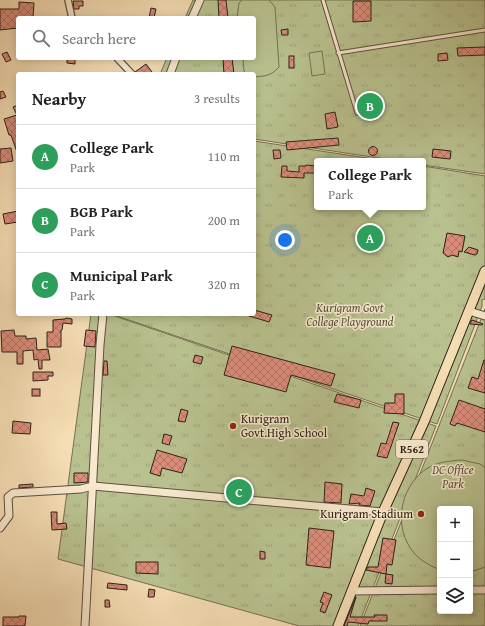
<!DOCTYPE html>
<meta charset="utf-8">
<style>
:root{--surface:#fff;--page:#f6f6f6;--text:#202124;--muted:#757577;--line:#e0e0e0;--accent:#1a73e8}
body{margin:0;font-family:"Gentium Book Plus",serif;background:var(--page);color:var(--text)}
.controls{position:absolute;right:12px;bottom:12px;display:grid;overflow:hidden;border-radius:4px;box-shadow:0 2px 10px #0003}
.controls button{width:36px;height:36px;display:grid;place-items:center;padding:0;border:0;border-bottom:1px solid var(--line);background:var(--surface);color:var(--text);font:20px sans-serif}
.you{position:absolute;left:285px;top:240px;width:14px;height:14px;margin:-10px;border:3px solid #fff;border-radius:50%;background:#1a73e8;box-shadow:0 0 0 6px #1a73e833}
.badge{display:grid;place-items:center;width:26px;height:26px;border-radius:50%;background:var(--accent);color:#fff;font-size:13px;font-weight:700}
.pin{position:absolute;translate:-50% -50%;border:2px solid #fff;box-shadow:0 1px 4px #0006}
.popup{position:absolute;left:314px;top:158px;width:112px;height:52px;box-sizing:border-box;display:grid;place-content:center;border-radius:4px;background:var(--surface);filter:drop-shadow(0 1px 3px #0005);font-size:13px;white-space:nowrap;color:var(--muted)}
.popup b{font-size:15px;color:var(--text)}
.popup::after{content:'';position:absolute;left:50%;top:100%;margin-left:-8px;border:8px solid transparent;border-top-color:var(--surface)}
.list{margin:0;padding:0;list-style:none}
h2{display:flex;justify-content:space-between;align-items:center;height:52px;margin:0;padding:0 16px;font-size:17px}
h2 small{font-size:13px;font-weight:400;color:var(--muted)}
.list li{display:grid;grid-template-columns:26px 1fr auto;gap:12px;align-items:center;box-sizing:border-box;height:64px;padding:0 16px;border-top:1px solid var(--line)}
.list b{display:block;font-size:15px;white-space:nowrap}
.list p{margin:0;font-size:13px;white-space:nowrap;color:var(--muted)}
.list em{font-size:13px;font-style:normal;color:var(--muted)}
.icon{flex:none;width:22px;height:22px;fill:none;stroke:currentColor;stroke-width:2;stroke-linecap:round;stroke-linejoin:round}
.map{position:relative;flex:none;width:485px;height:626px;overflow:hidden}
.search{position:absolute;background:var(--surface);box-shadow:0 2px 10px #0003;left:16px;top:16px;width:240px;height:44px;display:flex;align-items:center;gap:10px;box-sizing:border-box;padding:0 14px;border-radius:4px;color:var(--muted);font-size:15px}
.panel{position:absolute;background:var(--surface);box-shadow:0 2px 10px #0003;left:16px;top:72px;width:240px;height:244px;border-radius:4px}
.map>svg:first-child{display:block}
</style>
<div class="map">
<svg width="485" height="626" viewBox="0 0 485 626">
<defs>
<pattern id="grass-tufts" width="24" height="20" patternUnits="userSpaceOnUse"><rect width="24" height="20" fill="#b9c28f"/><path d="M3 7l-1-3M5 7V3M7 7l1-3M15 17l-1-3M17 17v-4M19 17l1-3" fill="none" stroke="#9fa67b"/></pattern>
<pattern id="building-cross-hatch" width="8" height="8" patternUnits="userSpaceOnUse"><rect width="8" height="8" fill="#dc8d7b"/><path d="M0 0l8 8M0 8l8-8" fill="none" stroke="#b37364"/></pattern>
</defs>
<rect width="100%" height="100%" fill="#f5ddb4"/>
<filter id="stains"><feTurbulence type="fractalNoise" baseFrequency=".005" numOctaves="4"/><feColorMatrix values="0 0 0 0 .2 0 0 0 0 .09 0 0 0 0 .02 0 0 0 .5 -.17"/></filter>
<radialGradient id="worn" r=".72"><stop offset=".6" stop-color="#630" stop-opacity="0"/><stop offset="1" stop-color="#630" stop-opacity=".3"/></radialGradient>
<g fill="url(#grass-tufts)" stroke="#737253" fill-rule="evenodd">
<path d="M 193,0 L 485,0 L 485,174 L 423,165 L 423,161 L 398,161 L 254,139 L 254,74 L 160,74 L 167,58 L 254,58 L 254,18 L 185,18 Z"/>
<path d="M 254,141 L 387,161 L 317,161 L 317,207 L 423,207 L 423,166 L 485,176 L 485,299 L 482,300 L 482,306 L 437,424 L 111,314 L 254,314 Z"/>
<path d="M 485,309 L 485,626 L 360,626 ZM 440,509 L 470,509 L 470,611 L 440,611 Z"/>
<path d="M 91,314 L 109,314 L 436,426 L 358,626 L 299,626 L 58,559 Z"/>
</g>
<g fill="#b9c28f" stroke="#737253">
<path d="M 242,0 L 269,0 L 275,7 L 279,67 C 271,76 265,76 254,77 L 254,74 L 247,74 L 244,71 L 243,58 L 254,58 L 254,18 L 237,18 L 239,3 Z"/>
<path d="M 322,51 L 325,74 L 312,76 L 309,53 Z"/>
<path d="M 462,460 L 480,464 L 485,468 L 485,567 L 470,572 L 470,509 L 440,509 L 440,570 C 431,566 421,561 414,553 C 393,528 399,488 426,469 C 437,462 449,461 462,460 Z"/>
</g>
<g fill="url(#building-cross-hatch)" stroke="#2d2117">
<path d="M 218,0 L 226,0 L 228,18 L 219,18 Z"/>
<path d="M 73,1 L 83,1 L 83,6 L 79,6 L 79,9 L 74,9 Z"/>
<path d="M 353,1 L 371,1 L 371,21 L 353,22 Z"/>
<path d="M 19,2 L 34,3 L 33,18 L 17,18 L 18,28 L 0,30 L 0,9 L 19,9 Z"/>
<path d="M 151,8 L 156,9 L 154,18 L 149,18 Z"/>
<path d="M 288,29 L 288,35 L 282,35 L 281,30 Z"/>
<path d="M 485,47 L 485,55 L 458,56 L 457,48 Z"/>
<path d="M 7,52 L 11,60 L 6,62 L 2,54 Z"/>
<path d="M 447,53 L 448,60 L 438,61 L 438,54 Z"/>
<rect x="289" y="56" width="5" height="12"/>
<path d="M 232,58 L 234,74 L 224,74 L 223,59 Z"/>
<path d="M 67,59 L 75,59 L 75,64 L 67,63 Z"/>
<path d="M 146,64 L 152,72 L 148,74 L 136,74 L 135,72 Z"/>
<path d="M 3,91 L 6,97 L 0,99 L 0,92 Z"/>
<path d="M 18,105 L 18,120 L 16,121 L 18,129 L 17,152 L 11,135 L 9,135 L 4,119 L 17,115 L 13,107 Z"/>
<path d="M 335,112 L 338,127 L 327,129 L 325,114 Z"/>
<path d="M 338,138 L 339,145 L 287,150 L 286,142 Z"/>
<circle cx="373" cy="151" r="4.5"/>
<path d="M 11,148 L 13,161 L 0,163 L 0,149 Z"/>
<path d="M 433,149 L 451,151 L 450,159 L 432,157 Z"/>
<path d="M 273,150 L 280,150 L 281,158 L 274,159 Z"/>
<path d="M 306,165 L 317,166 L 317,173 L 304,173 L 304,178 L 281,177 L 282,166 L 287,166 L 287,171 L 299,172 L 299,166 L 306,166 Z"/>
<path d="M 18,211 L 18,222 L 5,224 L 3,214 Z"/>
<path d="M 447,233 L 465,236 L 462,252 L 459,251 L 458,257 L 452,255 L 448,257 L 443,253 Z"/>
<path d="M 469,247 L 478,250 L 477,254 L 475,255 L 464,252 Z"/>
<path d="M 254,310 L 272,315 L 269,322 L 246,315 L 254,314 Z"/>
<path d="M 66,318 L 72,319 L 72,324 L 63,323 L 62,330 L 61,330 L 61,347 L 47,347 L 47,332 L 53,332 L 53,320 L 65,319 Z"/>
<path d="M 472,320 L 483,324 L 482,325 L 470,324 Z"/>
<path d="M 14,330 L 15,336 L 26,336 L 26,339 L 36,338 L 37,350 L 48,349 L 50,360 L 42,360 L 42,369 L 39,369 L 38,359 L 34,360 L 33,350 L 23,351 L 23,364 L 17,364 L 17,352 L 2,352 L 1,331 Z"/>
<path d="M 86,330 L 96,331 L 95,347 L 84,346 Z"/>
<path d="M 232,346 L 335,374 L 331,386 L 291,375 L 286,392 L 224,375 Z"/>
<path d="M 195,355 L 203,357 L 201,364 L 193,362 Z"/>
<path d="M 484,360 L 485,360 L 485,393 L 468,388 L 472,377 L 478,379 Z"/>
<path d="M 104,361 L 107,361 L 108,375 L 103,375 Z"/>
<path d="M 33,372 L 53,372 L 53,376 L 48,376 L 48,380 L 33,381 Z"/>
<rect x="32" y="389" width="8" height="7"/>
<path d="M 337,394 L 361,400 L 359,408 L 334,402 Z"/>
<path d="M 395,394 L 404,394 L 404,414 L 384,413 L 385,403 L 395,403 Z"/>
<path d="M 459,400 L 485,409 L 485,432 L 457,423 L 455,426 L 450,424 Z"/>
<path d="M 181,409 L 188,411 L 185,422 L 178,421 Z"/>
<path d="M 13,421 L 31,423 L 30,434 L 12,433 Z"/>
<path d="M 393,422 L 399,423 L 387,458 L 377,456 L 381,443 L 386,444 Z"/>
<path d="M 164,434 L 172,436 L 169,445 L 162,443 Z"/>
<path d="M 157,450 L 187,459 L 182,473 L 162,468 L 160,476 L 150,473 Z"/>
<path d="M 74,473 L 88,473 L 88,482 L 74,483 Z"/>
<path d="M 325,482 L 342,484 L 341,503 L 324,502 Z"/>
<path d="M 33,484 L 33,487 L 19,488 L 19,485 Z"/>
<path d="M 366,488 L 375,491 L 370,506 L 359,505 L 360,503 L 349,504 L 351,494 L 364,496 Z"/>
<path d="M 51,512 L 57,512 L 57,524 L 66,523 L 67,529 L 52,530 Z"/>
<path d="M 309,528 L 334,531 L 330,568 L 306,565 Z"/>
<path d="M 383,538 L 396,540 L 392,565 L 387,564 L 386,574 L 366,570 L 368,567 L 378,567 Z"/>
<path d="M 260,551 L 265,552 L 265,559 L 260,559 Z"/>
<path d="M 136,562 L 158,562 L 158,574 L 136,573 Z"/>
<path d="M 386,574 L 393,575 L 392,584 L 385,583 Z"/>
<path d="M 108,583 L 127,585 L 127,590 L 107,588 Z"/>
<path d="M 149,589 L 155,590 L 154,597 L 148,597 Z"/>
<path d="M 324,592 L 332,595 L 325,613 L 320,611 L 323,603 L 320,602 Z"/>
<path d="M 356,597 L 350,617 L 375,617 L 374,615 L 387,615 L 387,621 L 369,621 L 368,624 L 348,622 L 347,626 L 344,626 Z"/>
<path d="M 105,600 L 109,600 L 110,607 L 105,607 Z"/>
<path d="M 19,616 L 26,616 L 25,626 L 3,626 L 3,617 L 19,617 Z"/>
</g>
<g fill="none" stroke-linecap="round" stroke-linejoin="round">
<defs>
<g id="service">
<path d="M 323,0 L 357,113"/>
<path d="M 338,53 L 485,30"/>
</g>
<g id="minor">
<path d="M 68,0 L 72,18"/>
<path d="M 117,58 L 132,74"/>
</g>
<g id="tertiary">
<path d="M 192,18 L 200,0"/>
<path d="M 170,74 L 176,58"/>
<path d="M 469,311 L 485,316"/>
<path d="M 0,528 L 9,516 L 8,497 L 13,493 L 81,489 L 93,486 L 383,512"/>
<path d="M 470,590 L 485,590"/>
<path d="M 351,591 L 440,590"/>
<path d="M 85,626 L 100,345 L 103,314"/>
</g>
<path id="primary" d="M 338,626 L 383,512 L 424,422 L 485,271"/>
</defs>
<use href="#service" stroke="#5f503e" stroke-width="5"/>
<use href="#minor" stroke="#5f503e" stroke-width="8"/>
<use href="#tertiary" stroke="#5f503e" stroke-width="9"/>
<use href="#primary" stroke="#2d2117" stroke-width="11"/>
<use href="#service" stroke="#f8e9ce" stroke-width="3"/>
<use href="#minor" stroke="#f8e9ce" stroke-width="5.5"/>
<use href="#tertiary" stroke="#f8e9ce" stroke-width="7"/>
<use href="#primary" stroke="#f5ddb4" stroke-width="9"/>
</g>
<g fill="#8f2418" stroke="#f8e9ce" stroke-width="1.5">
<circle cx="233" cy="426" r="4"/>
<circle cx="421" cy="514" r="4"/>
</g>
<g text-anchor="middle" stroke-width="3" stroke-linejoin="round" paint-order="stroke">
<rect fill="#f8e9ce" stroke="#6a5d4e" stroke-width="1" x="396" y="440" width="32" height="18" rx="3"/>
<g font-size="11" font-weight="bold" fill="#2d2117">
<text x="412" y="453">R562</text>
</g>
<g font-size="12" font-style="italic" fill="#57513b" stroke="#f8e9ce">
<text x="350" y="312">Kurigram Govt<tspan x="350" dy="14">College Playground</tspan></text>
<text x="453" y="474">DC Office<tspan x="453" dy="14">Park</tspan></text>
</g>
<g font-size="12" fill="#2d2117" stroke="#f8e9ce" text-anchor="start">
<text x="241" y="423">Kurigram<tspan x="241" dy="14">Govt.High School</tspan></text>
<text x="413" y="518" text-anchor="end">Kurigram Stadium</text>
</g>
</g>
<rect width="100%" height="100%" filter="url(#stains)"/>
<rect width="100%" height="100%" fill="url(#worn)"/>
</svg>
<div class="controls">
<button>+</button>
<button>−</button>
<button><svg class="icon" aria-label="layers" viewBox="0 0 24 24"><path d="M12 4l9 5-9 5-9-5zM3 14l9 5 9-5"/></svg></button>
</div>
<div class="you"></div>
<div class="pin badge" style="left:370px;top:238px;background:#2e9e5b">A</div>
<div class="popup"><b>College Park</b>Park</div>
<div class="pin badge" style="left:370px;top:106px;background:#2e9e5b">B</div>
<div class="pin badge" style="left:239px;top:492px;background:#2e9e5b">C</div>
<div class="search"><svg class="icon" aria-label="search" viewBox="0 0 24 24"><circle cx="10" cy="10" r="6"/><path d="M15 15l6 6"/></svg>Search here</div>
<section class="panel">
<h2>Nearby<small>3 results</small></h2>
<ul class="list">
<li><span class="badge" style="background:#2e9e5b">A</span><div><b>College Park</b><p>Park</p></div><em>110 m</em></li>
<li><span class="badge" style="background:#2e9e5b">B</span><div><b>BGB Park</b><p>Park</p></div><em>200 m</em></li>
<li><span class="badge" style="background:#2e9e5b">C</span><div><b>Municipal Park</b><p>Park</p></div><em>320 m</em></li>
</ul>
</section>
</div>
